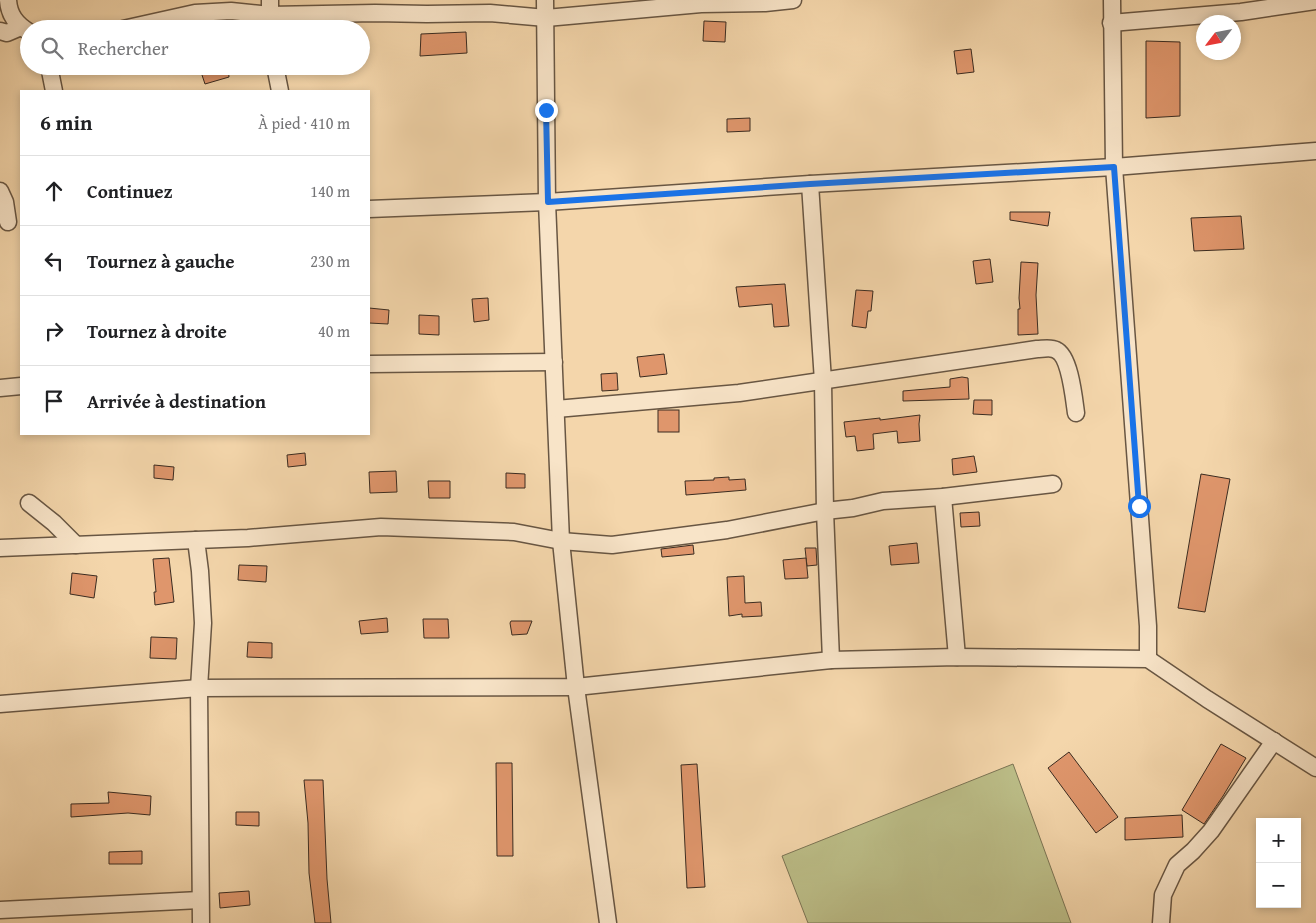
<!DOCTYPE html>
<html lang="fr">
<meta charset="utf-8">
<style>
:root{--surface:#fff;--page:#f2f2f2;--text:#202124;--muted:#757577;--line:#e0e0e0}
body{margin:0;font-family:"Gentium Book Plus",serif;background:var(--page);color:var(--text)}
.controls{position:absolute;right:15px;bottom:15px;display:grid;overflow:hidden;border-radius:0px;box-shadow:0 2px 8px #0003}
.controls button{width:45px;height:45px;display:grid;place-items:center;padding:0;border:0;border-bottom:1px solid var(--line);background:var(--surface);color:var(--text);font:25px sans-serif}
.compass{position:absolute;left:1196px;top:15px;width:45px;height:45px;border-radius:50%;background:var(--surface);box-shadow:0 2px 8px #0003;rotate:238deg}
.stop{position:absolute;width:15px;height:15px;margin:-11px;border:4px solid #1a73e8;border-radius:50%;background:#fff}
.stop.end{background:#1a73e8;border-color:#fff;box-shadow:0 1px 5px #0008}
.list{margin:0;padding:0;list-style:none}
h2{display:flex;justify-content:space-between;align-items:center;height:65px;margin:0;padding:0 20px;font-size:21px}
h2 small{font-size:16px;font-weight:400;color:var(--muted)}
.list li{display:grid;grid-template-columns:32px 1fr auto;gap:15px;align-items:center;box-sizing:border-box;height:70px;padding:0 20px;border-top:1px solid var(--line)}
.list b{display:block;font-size:19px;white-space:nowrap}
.list em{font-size:16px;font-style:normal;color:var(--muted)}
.icon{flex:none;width:28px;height:28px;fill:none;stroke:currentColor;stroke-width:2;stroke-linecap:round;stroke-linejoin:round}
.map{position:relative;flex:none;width:1316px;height:923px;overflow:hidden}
.search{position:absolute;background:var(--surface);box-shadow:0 2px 8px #0003;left:20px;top:20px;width:350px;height:55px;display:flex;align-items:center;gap:12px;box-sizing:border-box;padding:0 18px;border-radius:28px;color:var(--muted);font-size:19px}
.panel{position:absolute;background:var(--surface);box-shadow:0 2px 8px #0003;left:20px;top:90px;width:350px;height:345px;border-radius:0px}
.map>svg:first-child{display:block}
</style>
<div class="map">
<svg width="1316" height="923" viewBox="0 0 1316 923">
<rect width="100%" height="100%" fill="#f4d6ab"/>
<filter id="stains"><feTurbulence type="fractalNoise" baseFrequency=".004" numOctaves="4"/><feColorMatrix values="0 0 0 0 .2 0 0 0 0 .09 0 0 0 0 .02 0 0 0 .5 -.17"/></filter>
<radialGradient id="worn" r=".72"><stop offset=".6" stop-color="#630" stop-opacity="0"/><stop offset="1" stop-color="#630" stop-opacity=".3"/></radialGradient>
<path fill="#bcbe88" stroke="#7b7454" d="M 1013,764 L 1071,923 L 808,923 L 782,856 Z"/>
<g fill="#df966c" stroke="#3a2b20">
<path d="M 704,21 L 726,22 L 725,42 L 703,41 Z"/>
<path d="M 466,32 L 467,53 L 420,56 L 421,34 Z"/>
<path d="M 1146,41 L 1180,42 L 1180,116 L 1146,118 Z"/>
<path d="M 971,49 L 974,72 L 957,74 L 954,51 Z"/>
<path d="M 199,66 L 228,66 L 229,77 L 205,84 Z"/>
<path d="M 750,118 L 750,131 L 727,132 L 727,119 Z"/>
<path d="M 1010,212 L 1050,212 L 1048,226 L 1010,220 Z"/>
<path d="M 1241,216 L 1244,249 L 1194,251 L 1191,218 Z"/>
<path d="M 990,259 L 993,282 L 976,284 L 973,261 Z"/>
<path d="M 1021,262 L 1038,263 L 1036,295 L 1038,334 L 1018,335 L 1018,309 L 1020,309 L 1019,298 Z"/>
<path d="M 785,284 L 789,326 L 774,327 L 772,304 L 739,307 L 736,287 Z"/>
<path d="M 856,290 L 873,291 L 871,311 L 868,311 L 866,328 L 852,326 Z"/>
<path d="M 488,298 L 489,320 L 474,322 L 472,299 Z"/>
<path d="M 369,308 L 389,310 L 388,324 L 369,323 Z"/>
<path d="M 419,315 L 439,316 L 439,335 L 419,334 Z"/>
<path d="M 664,354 L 667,374 L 640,377 L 637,357 Z"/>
<path d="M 617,373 L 618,390 L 602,391 L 601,374 Z"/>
<path d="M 962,377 L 968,378 L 969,399 L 903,401 L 903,391 L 950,387 L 950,379 Z"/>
<path d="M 974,400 L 992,400 L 992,415 L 973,414 Z"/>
<rect x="658" y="410" width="21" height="22"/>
<path d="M 920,415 L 919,424 L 920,441 L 898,443 L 897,431 L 873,434 L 874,449 L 857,451 L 855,436 L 846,437 L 844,422 L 880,418 L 880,420 Z"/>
<path d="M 305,453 L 306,465 L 288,467 L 287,455 Z"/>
<path d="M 974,456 L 977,472 L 953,475 L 952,459 Z"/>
<path d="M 154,465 L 174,467 L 173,480 L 154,478 Z"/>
<path d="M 396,471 L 397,492 L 370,493 L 369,472 Z"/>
<path d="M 506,473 L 525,474 L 525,488 L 506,488 Z"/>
<path d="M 1201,474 L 1230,479 L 1205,612 L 1178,608 Z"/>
<path d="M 729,477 L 729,480 L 745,479 L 746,490 L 686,495 L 685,481 L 714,480 L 714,478 Z"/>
<path d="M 428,481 L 450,481 L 450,498 L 429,498 Z"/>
<path d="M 979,512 L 980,526 L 961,527 L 960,513 Z"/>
<path d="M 917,543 L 919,563 L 891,565 L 889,546 Z"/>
<path d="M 693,545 L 694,554 L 662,557 L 661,549 Z"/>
<path d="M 805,548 L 816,548 L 817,565 L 807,566 Z"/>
<path d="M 169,558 L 174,602 L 155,605 L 154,592 L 156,592 L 153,559 Z"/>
<path d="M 806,558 L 808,578 L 785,579 L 783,560 Z"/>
<path d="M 239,565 L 267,566 L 266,582 L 238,580 Z"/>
<path d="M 72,573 L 97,576 L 94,598 L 70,594 Z"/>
<path d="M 744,576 L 745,603 L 761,602 L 762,616 L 742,617 L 742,614 L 729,616 L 727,577 Z"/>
<path d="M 387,618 L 388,632 L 361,634 L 359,621 Z"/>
<path d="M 423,619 L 448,619 L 449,638 L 424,638 Z"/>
<path d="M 511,621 L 532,621 L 527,634 L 512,635 L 510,623 Z"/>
<path d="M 151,637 L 177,638 L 176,659 L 150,658 Z"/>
<path d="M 248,642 L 272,643 L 272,658 L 247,657 Z"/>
<path d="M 1221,744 L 1246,758 L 1223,796 L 1204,824 L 1182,810 Z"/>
<path d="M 1069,752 L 1118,817 L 1096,833 L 1048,768 Z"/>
<path d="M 496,763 L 512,763 L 513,856 L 497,856 Z"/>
<path d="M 697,764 L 705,887 L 687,888 L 681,765 Z"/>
<path d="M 304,780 L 323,780 L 327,879 L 331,923 L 315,923 L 309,873 L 308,823 Z"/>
<path d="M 108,792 L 151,796 L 150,815 L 128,813 L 71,817 L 71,804 L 109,803 Z"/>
<path d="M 236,812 L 259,812 L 259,826 L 236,825 Z"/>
<path d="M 1182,815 L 1183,837 L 1125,840 L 1125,818 Z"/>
<path d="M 142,851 L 142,864 L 109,864 L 109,852 Z"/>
<path d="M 249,891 L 250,905 L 220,908 L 219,893 Z"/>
</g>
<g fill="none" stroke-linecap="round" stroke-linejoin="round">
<defs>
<g id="minor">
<path d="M 8,0 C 9,15 16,24 29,32"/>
<path d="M 270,0 L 270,15 L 375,13 L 427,14 L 490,13 L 546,18 L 701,4 L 765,3 L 793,0"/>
<path d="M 545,0 L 547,202 L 561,541 L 576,687 L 608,923"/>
<path d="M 1112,0 L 1114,167 L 1148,626 L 1148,659"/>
<path d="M 1111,23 L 1241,12 L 1316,1"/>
<path d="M 123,29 L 195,13 L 231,11 L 270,15 L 272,29"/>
<path d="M 0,31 L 7,33 L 21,27"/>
<path d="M 49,66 L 54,91"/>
<path d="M 275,66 L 280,91"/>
<path d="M 810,184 L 823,381 L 825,511 L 831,660"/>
<path d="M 0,191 L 5,202 L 8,222"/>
<path d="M 369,209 L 547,202 L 810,184 L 1114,167 L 1316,151"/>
<path d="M 369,364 L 554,362"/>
<path d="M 0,388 L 21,386"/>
<path d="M 556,409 L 739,393 L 1037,349 C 1042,349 1051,347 1056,350 C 1070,356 1074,399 1076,413"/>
<path d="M 943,497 L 957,657"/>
<path d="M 29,503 L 54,523 L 76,545"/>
<path d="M 0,548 L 196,540"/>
<path d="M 0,704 L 199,688 L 576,687 L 831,660 L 957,657 L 1148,659 L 1207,699 L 1316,768"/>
<path d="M 0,910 L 200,900"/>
<path d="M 201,923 L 199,688 L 203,623 L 200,571 L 196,540 L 248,538 L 381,527 L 514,532 L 561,541 L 612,545 L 727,530 L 825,511 L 853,508 L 883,501 L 943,497 L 1053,484"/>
<path d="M 1161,923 L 1163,895 L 1177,865 L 1193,851 L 1211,831 L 1274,741"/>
</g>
</defs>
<use href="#minor" stroke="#685643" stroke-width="19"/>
<use href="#minor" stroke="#f8e4c8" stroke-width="16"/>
</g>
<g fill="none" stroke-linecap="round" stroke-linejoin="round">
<path stroke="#1a73e8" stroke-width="6" d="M 546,110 L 548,202 L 810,184 L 1114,167 L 1139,506"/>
</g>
<rect width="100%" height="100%" filter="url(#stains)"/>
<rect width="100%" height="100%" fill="url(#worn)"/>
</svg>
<div class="controls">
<button>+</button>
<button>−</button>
</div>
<svg class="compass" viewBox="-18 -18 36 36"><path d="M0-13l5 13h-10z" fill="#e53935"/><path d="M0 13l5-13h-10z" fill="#757577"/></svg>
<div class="stop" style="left:1139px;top:506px"></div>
<div class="stop end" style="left:546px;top:110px"></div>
<div class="search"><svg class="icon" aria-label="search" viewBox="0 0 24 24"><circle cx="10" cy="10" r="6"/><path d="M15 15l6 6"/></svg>Rechercher</div>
<section class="panel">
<h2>6 min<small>À pied · 410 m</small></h2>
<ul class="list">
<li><svg class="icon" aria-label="ahead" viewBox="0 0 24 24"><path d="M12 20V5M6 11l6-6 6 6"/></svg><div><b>Continuez</b></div><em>140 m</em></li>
<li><svg class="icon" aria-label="left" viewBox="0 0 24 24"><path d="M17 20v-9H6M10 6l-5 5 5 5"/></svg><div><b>Tournez à gauche</b></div><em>230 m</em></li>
<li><svg class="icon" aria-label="right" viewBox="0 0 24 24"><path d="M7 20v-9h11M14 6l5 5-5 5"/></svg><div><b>Tournez à droite</b></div><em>40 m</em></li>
<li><svg class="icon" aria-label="arrive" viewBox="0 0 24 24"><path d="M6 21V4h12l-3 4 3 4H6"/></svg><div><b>Arrivée à destination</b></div></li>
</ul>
</section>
</div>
